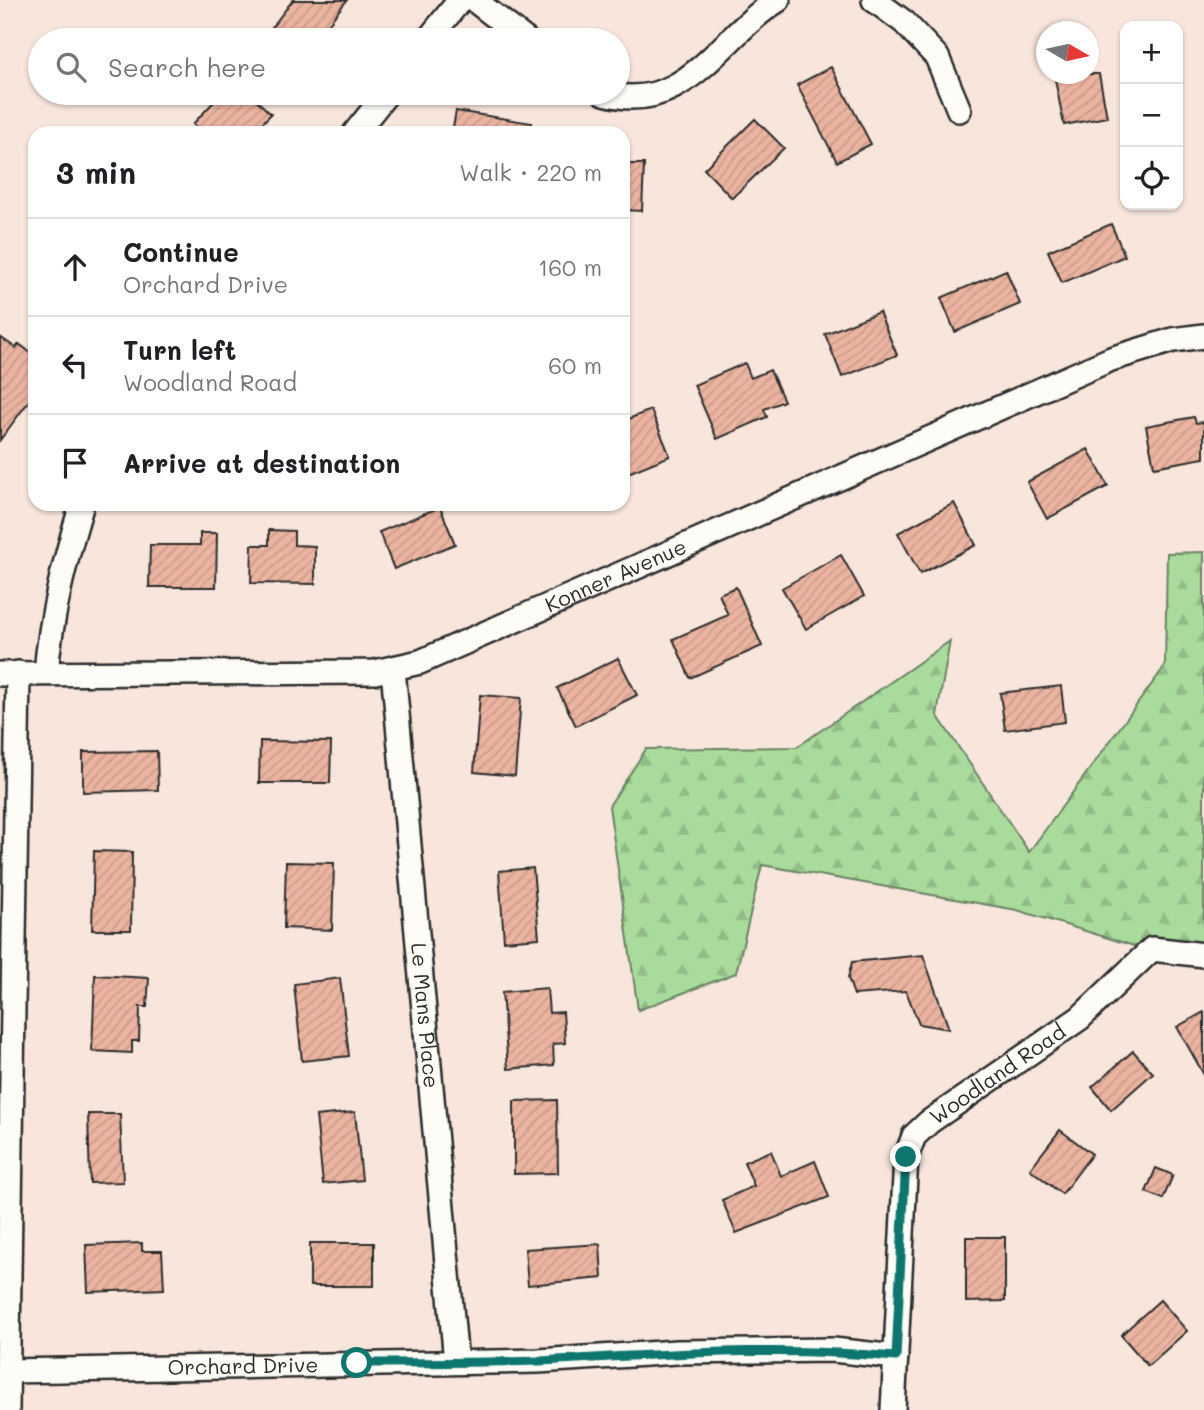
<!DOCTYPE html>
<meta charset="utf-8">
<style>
:root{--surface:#fff;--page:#f2f2f2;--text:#202124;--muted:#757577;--line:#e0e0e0}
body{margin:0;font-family:Mali,sans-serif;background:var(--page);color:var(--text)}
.controls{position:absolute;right:21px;top:21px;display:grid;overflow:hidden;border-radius:14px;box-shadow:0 2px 5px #0004}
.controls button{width:63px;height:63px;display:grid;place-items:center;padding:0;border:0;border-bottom:2px solid var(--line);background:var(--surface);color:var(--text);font:35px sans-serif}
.compass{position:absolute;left:1036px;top:21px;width:63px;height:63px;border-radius:50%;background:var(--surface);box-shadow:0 2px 5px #0004;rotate:99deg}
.stop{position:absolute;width:21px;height:21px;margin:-16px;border:5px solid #0f766e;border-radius:50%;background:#fff}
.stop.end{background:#0f766e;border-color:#fff;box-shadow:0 2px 7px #0008}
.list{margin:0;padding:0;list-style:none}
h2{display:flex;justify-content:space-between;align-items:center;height:91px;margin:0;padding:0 28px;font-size:30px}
h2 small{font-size:23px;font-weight:400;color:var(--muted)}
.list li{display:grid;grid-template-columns:46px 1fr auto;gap:21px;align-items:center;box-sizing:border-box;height:98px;padding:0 28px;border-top:2px solid var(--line)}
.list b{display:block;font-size:26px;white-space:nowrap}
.list p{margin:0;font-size:23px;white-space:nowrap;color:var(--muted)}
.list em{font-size:23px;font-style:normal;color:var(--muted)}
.icon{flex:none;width:38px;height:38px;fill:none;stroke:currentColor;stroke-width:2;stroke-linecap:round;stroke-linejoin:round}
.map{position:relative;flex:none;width:1204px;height:1410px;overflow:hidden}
.search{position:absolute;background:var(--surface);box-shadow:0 2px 5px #0004;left:28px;top:28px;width:602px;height:77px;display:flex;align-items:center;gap:18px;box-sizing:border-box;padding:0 24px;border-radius:38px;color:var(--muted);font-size:26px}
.panel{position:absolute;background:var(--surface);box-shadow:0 2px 5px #0004;left:28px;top:126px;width:602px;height:385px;border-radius:21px}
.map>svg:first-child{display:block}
</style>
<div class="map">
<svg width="1204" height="1410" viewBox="0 0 1204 1410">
<defs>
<pattern id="forest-firs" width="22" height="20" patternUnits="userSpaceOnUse" patternTransform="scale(1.75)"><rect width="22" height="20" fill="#a9db9c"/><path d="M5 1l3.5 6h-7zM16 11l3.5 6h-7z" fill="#92bc87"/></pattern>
<pattern id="building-hatch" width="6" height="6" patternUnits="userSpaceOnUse" patternTransform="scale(1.75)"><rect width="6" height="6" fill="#ebb4a0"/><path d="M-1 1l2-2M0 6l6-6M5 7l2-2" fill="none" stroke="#ca9b8a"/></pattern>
</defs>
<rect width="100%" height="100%" fill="#f8e6dd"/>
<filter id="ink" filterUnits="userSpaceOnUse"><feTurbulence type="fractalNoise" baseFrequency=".0143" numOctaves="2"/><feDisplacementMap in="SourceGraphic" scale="14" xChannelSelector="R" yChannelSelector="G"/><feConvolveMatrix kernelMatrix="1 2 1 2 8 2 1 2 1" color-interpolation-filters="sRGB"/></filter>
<g filter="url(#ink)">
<path fill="url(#forest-firs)" stroke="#6a8364" stroke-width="2" d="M 1204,552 L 1204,957 L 1160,954 L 1017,910 L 762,865 L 736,973 L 638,1010 L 609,806 L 646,749 L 797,747 L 950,641 L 937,715 L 1029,852 L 1165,666 L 1167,553 Z"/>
<g fill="url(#building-hatch)" stroke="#2b2b2b" stroke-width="2">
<path d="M 293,0 L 347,0 L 316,40 L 262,40 Z"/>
<path d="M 831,67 L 871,144 L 837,162 L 797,85 Z"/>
<path d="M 1054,74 L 1099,74 L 1107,117 L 1064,125 Z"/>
<path d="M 222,93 L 249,93 L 271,114 L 253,133 L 202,133 L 193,124 Z"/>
<path d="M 456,111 L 532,123 L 531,133 L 452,133 Z"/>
<path d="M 755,119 L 784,148 L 732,198 L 704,169 Z"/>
<path d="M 623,164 L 644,164 L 642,211 L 623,210 Z"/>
<path d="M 1111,224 L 1125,256 L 1062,283 L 1048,251 Z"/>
<path d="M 1006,270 L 1020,304 L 955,332 L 941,298 Z"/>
<path d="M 879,312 L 897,355 L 842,377 L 825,334 Z"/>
<path d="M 0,337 L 16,348 L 19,344 L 35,356 L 35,393 L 0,440 Z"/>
<path d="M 745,363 L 751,378 L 770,370 L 784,401 L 764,409 L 767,417 L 717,439 L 694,385 Z"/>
<path d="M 651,410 L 670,456 L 623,475 L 623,421 Z"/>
<path d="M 1194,417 L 1196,423 L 1204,422 L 1204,458 L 1154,467 L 1146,426 Z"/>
<path d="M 1088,449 L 1108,486 L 1047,519 L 1027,482 Z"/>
<path d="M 954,503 L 976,545 L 920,574 L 898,533 Z"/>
<path d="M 440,507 L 455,544 L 394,569 L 379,532 Z"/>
<path d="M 269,530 L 294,531 L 294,545 L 315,546 L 315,584 L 251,583 L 252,545 L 269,545 Z"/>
<path d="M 200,533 L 217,533 L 216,587 L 149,587 L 150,545 L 200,545 Z"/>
<path d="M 841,555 L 864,596 L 806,629 L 782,588 Z"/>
<path d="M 736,587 L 762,646 L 690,678 L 673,639 L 728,615 L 719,594 Z"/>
<path d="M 618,658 L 637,695 L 576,726 L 557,688 Z"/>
<path d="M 1061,686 L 1065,722 L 1005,730 L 1000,693 Z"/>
<path d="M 480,695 L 521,698 L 515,776 L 474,772 Z"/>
<path d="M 260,741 L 331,742 L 330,783 L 259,783 Z"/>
<path d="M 157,751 L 158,790 L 83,792 L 83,752 Z"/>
<path d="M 94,851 L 132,852 L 131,930 L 92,930 Z"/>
<path d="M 286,862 L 334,863 L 332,930 L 284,928 Z"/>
<path d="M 533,868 L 539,938 L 504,941 L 499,871 Z"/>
<path d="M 923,955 L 949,1029 L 919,1024 L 906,991 L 854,995 L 848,978 L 852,962 Z"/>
<path d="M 95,975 L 149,978 L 147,1007 L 140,1007 L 139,1041 L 132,1041 L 132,1053 L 92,1051 Z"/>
<path d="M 340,978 L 349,1056 L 302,1061 L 294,984 Z"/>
<path d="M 547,988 L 549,1013 L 563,1012 L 565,1043 L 553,1044 L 554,1065 L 508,1069 L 502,992 Z"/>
<path d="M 1204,1012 L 1204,1075 L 1177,1027 Z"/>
<path d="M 1133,1051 L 1153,1073 L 1111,1110 L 1092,1087 Z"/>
<path d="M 557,1100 L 558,1173 L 514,1174 L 514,1101 Z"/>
<path d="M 355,1112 L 362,1180 L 323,1184 L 316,1116 Z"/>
<path d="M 88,1114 L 120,1114 L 123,1182 L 90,1183 Z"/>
<path d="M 1060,1130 L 1092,1154 L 1062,1194 L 1030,1169 Z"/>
<path d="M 771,1151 L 781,1176 L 815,1161 L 829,1197 L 736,1233 L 722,1200 L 754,1186 L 744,1162 Z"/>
<path d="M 1156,1168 L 1173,1175 L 1163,1199 L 1146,1192 Z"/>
<path d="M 966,1237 L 1005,1237 L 1005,1301 L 966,1302 Z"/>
<path d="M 142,1243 L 142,1251 L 162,1251 L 164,1289 L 88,1292 L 86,1245 Z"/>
<rect x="310" y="1243" width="64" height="43"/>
<path d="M 600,1244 L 602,1278 L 528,1285 L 525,1249 Z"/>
<path d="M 1160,1300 L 1187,1331 L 1148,1366 L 1121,1335 Z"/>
</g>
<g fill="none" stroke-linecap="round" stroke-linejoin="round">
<defs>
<g id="minor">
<path d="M 474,0 L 526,40"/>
<path d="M 874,0 L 904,22 L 937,57 L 959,110"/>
<path d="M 428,40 L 460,0"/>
<path d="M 604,93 C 686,116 718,37 778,0"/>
<path d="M 355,133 L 387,93"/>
<path id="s1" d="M 393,669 L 456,1362"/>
<path d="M 46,673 C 51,614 65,560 82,504"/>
<path id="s2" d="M 0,674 L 375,672 L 420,662 L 1111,359 L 1173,340 L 1204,336"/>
<path id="s3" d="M 9,1371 L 538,1361 L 677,1352 L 833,1350 L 896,1357"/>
<path d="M 7,1410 L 18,673"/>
<path id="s4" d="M 893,1410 L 906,1157 L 914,1136 L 929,1122 L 1080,1018 L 1152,949 L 1204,955"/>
</g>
</defs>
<use href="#minor" stroke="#2b2b2b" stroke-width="28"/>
<use href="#minor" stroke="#fdfcf7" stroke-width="23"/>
</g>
</g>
<g fill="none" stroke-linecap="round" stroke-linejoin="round" filter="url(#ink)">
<path stroke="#0f766e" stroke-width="9" d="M 357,1363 C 417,1363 478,1363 539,1361 C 658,1355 776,1345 896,1357 L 906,1157"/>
</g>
<g text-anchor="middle" stroke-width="7" stroke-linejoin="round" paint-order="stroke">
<g font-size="21" fill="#2b2b2b" stroke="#fdfcf7">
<text dy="7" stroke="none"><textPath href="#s2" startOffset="635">Konner Avenue</textPath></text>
<text dy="7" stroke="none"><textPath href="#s1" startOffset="348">Le Mans Place</textPath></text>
<text dy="7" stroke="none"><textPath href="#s4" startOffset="380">Woodland Road</textPath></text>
<text dy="7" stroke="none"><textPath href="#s3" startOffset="234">Orchard Drive</textPath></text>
</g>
</g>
</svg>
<div class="controls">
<button>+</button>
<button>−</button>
<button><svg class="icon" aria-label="locate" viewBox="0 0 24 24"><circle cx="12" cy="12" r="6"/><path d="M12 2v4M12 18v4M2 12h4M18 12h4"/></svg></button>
</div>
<svg class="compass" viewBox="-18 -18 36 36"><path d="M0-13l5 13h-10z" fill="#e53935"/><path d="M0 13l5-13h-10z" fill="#757577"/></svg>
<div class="stop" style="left:357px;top:1363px"></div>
<div class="stop end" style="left:906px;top:1157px"></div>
<div class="search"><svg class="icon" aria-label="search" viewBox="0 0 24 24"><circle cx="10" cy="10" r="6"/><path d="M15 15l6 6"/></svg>Search here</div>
<section class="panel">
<h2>3 min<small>Walk · 220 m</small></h2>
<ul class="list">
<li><svg class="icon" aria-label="ahead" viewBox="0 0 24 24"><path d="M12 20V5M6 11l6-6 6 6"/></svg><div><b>Continue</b><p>Orchard Drive</p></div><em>160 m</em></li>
<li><svg class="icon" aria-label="left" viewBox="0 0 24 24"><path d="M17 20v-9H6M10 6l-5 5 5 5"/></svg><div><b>Turn left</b><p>Woodland Road</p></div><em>60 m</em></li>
<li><svg class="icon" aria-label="arrive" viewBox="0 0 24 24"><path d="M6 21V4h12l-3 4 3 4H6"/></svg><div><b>Arrive at destination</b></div></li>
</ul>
</section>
</div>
